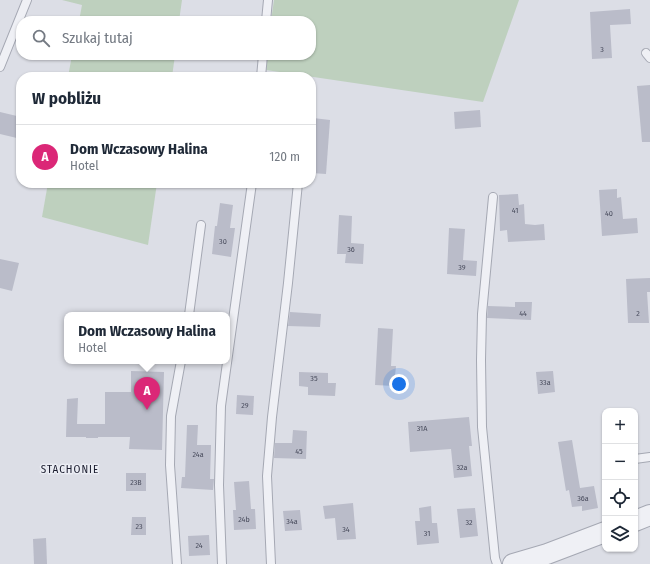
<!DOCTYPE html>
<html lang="pl">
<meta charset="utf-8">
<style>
:root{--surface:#fff;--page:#f6f6f7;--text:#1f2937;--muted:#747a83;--line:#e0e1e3;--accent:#db2777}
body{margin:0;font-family:"Fira Sans Condensed",sans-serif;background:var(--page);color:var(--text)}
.controls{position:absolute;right:12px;bottom:12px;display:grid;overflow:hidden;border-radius:8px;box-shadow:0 1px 3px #0004}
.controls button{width:36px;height:36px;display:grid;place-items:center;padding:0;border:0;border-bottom:1px solid var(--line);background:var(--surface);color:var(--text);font:20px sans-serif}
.you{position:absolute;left:399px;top:384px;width:14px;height:14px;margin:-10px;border:3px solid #fff;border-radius:50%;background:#1a73e8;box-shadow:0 0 0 6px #1a73e833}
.badge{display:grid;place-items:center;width:26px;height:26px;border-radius:50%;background:var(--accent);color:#fff;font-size:13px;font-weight:700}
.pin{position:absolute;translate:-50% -33px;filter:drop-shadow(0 1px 2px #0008)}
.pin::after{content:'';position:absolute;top:21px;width:14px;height:12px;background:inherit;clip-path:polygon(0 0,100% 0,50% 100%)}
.popup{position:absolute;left:64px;top:312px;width:166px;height:52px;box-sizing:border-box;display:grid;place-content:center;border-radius:8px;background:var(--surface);filter:drop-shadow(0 1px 3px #0005);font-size:13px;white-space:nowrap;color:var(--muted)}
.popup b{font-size:15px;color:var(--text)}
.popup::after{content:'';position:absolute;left:50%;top:100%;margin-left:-8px;border:8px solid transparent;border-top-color:var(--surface)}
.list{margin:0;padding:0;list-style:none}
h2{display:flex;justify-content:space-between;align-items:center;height:52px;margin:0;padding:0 16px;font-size:17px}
h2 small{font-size:13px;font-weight:400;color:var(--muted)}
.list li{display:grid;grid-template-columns:26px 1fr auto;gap:12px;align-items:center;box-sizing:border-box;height:64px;padding:0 16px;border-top:1px solid var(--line)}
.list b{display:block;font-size:15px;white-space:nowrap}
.list p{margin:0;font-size:13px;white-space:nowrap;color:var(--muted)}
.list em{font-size:13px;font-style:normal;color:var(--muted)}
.icon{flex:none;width:22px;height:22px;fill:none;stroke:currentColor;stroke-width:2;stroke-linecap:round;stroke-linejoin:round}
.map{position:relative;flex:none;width:650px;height:564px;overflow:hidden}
.search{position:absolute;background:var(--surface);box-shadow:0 1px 3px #0004;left:16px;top:16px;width:300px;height:44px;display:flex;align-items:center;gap:10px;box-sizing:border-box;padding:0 14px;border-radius:16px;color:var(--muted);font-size:15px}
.panel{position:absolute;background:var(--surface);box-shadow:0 1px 3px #0004;left:16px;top:72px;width:300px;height:116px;border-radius:16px}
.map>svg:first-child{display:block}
</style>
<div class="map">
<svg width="650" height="564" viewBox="0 0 650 564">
<rect width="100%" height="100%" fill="#dcdee6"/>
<g fill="#bed0be">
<path d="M 62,0 L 182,0 L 179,21 L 79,21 L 82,5 Z"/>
<path d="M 274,0 L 519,0 L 483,102 L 266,70 L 268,55 L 311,55 L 311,21 L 271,21 Z"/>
<path d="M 72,55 L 175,55 L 172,77 L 68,77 Z"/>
<path d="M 48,183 L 157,183 L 148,245 L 42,217 Z"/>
</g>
<g fill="#babcc9">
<path d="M 630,9 L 631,24 L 610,25 L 612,58 L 592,59 L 590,12 Z"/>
<path d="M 650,85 L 650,142 L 642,142 L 637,86 Z"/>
<path d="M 480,110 L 481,127 L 455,129 L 454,112 Z"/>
<path d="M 0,112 L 21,117 L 21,139 L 0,134 Z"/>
<path d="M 313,118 L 330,120 L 326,174 L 311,173 L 311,139 Z"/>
<path d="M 617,189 L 617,198 L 621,197 L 623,219 L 637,218 L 638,233 L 602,236 L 599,190 Z"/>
<path d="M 518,194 L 519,205 L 524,204 L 525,224 L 535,225 L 544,224 L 545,240 L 508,242 L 507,230 L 500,231 L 499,195 Z"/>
<path d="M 220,203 L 233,205 L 230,228 L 235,228 L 231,257 L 212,254 L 215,226 L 217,226 Z"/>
<path d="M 339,215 L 352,216 L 351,243 L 364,244 L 363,264 L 345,263 L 346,254 L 337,254 Z"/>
<path d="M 449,228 L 465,229 L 463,260 L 477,261 L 476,276 L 447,274 Z"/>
<path d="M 0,259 L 19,263 L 12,291 L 0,288 Z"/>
<path d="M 650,278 L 650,292 L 647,292 L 649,323 L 628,323 L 626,279 Z"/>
<path d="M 515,302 L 532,302 L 531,320 L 487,318 L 488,306 L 515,307 Z"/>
<path d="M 290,312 L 321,314 L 320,327 L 288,326 Z"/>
<path d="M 378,328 L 393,329 L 391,366 L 396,366 L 394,386 L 375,385 Z"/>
<path d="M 131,371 L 164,372 L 162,450 L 129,449 L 130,437 L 98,437 L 98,438 L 86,438 L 86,437 L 66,437 L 67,399 L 78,398 L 77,424 L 105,424 L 105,392 L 131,392 Z"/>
<path d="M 553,371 L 555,392 L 538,394 L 536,372 Z"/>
<path d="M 299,372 L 328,373 L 328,383 L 336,383 L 335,396 L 308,395 L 308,387 L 299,386 Z"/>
<path d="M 237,395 L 254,396 L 253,415 L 236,414 Z"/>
<path d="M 469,417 L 472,446 L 469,446 L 472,476 L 454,478 L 451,449 L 410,452 L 408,422 Z"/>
<path d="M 187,425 L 198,425 L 197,445 L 211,445 L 210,479 L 214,479 L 213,490 L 181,488 L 182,477 L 185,477 Z"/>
<path d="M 293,430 L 307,431 L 306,459 L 274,458 L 275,443 L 292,443 Z"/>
<path d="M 572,440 L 580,488 L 594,486 L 598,508 L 582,511 L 582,506 L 572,507 L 569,490 L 566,491 L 558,442 Z"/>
<rect x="126" y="473" width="20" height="18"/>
<path d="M 249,481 L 251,509 L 255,509 L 256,529 L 234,530 L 233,510 L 236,510 L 234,482 Z"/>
<path d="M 353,503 L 356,539 L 337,540 L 335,518 L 325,519 L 323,506 Z"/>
<path d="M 431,506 L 432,523 L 437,523 L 439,543 L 417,545 L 415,521 L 420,521 L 419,508 Z"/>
<path d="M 475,508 L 478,536 L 460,538 L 457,509 Z"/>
<path d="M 300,510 L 302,530 L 285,531 L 283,511 Z"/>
<path d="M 132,517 L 146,517 L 146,535 L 131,535 Z"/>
<path d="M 209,535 L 210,555 L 189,556 L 188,536 Z"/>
<path d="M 46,538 L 47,564 L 34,564 L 33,539 Z"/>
</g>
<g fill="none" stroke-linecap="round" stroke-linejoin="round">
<defs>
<g id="service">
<path d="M 266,21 L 268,0"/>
<path d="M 646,53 L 650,58"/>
<path d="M 0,67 L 27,0"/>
<path d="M 261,77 L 263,55"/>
<path d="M 493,197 L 482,314 L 481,360 L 482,427 L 495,558 L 497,564"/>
<path d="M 189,315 L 201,225"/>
<path d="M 635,459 L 650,457"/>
<path d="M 177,564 L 170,465 L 171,416 L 181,361"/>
<path d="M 222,564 L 219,485 L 221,406 L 252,183"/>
<path d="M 271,564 L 267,476 L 272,417 L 288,283 L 298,183"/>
</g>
<g id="tertiary">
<path d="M 635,521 L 650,515"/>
<path d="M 513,564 L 547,554 L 605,532"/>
</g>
</defs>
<use href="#service" stroke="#a5a8b3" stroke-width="10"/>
<use href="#tertiary" stroke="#a5a8b3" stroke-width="22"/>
<use href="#service" stroke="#eff0f5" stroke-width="8"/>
<use href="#tertiary" stroke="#eff0f5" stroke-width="20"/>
</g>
<g text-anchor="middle" stroke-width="3" stroke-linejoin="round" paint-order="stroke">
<g font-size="8" fill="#4b4e5f">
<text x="602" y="52">3</text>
<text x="515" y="213">41</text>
<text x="609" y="216">40</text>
<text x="223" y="244">30</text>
<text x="351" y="252">36</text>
<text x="462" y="270">39</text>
<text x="523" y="316">44</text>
<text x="638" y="316">2</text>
<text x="314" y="381">35</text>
<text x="545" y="385">33a</text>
<text x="245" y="408">29</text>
<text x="422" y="431">31A</text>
<text x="299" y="454">45</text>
<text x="198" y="457">24a</text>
<text x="462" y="470">32a</text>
<text x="136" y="485">23B</text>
<text x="583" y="501">36a</text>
<text x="244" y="522">24b</text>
<text x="292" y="524">34a</text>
<text x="469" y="525">32</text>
<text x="139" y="529">23</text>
<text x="346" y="532">34</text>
<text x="427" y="536">31</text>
<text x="199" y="548">24</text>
</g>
<g font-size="11" letter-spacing="1" fill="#191b2d" stroke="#ebedf4">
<text x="70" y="473">STACHONIE</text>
</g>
</g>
</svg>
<div class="controls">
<button>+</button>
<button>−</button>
<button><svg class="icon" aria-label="locate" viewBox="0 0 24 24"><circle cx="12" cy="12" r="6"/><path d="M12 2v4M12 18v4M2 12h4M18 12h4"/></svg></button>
<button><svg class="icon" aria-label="layers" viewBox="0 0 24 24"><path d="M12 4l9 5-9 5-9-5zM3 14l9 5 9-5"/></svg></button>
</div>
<div class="you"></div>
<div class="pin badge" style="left:147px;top:410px">A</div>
<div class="popup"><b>Dom Wczasowy Halina</b>Hotel</div>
<div class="search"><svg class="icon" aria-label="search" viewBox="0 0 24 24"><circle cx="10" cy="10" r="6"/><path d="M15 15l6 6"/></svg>Szukaj tutaj</div>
<section class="panel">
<h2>W pobliżu<small></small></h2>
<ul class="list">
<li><span class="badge">A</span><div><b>Dom Wczasowy Halina</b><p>Hotel</p></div><em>120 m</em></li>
</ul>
</section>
</div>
